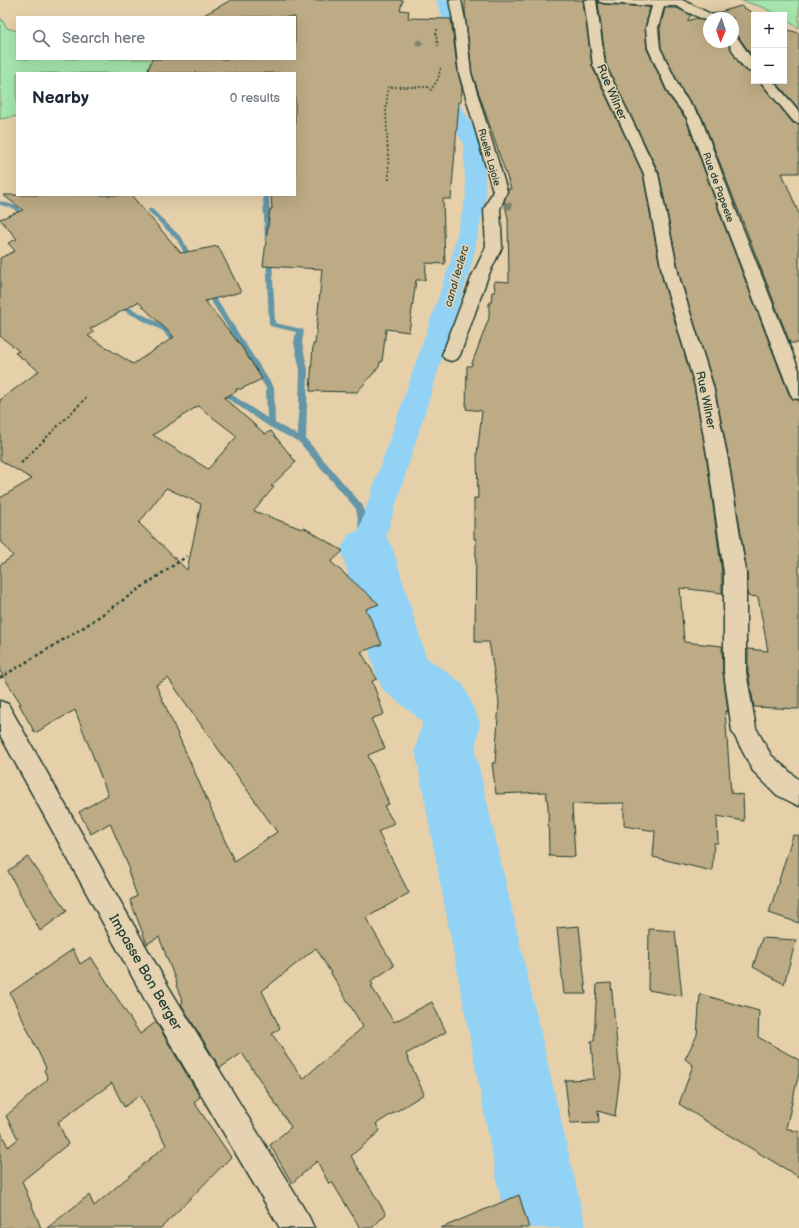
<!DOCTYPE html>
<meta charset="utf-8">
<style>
:root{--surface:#fff;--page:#f2f2f3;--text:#1f2937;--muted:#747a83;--line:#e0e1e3}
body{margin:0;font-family:"Balsamiq Sans",sans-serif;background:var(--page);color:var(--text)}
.controls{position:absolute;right:12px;top:12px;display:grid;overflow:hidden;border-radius:0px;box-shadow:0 4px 16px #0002}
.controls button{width:36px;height:36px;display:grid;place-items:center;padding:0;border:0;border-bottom:1px solid var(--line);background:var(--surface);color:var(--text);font:20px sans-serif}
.compass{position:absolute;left:703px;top:12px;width:36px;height:36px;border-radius:50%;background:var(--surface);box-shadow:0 4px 16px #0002;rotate:182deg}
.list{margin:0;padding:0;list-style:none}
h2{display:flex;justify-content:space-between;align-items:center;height:52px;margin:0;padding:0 16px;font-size:17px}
h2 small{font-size:13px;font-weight:400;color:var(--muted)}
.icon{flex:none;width:22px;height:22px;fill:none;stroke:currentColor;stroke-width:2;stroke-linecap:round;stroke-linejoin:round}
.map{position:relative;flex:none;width:799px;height:1228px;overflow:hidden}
.search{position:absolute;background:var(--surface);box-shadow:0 4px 16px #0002;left:16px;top:16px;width:280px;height:44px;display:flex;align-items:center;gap:10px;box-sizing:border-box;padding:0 14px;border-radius:0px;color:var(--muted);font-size:15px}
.panel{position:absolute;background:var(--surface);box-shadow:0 4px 16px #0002;left:16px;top:72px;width:280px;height:124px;border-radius:0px}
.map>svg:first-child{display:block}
</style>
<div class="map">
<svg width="799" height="1228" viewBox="0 0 799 1228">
<rect width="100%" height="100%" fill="#e6d0aa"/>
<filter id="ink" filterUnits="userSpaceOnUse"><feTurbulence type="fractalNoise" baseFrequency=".025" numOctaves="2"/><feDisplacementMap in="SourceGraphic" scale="8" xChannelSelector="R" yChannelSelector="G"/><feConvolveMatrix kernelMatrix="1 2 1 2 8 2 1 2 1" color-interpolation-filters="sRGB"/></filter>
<g filter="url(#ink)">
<g fill="#a6e6ae" stroke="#629271">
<path d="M 739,0 L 799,0 L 799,28 L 784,19 L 784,15 L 777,15 L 763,7 Z"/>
<path d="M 0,17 L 7,28 L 17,31 L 17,59 L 158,59 L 154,73 L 17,73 L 17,116 L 0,119 Z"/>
</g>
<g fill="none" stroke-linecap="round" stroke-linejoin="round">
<g fill="#6496a7" fill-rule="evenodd">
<path d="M 263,195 L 269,195 L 271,242 L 268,244 L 265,242 Z"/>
<path d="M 0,201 L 17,206 L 29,220 L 24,221 L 13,208 L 0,205 Z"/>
<path d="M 148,209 L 152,209 L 182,238 L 195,263 L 194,264 L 190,264 L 177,240 L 148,211 Z"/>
<path d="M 269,252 L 272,254 L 275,323 L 302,329 L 304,331 L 302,343 L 308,370 L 306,439 L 363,506 L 371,549 L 367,552 L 363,549 L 356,509 L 299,442 L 268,426 L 215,390 L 219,387 L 222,388 L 267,418 L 266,388 L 204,290 L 207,288 L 209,288 L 274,388 L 275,423 L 298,435 L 300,370 L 294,343 L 296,332 L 270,326 L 269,324 L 266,254 Z"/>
<path d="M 113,301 L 117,301 L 167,327 L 182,345 L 182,349 L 176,349 L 163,331 L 113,305 Z"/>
</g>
<path fill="#92d2f4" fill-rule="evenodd" d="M 436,0 L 452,0 L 462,27 L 455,96 L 483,143 L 486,196 L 472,263 L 382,549 L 377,557 L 367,561 L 357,557 L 352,549 L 450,263 L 466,196 L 463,143 L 437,96 L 446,27 Z"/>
<path fill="#92d2f4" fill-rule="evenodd" d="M 367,528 L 385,534 L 393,549 L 426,657 L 463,684 L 480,723 L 475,750 L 586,1228 L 506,1228 L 415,750 L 422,723 L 421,720 L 383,690 L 375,672 L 341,549 L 349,534 Z"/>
</g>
<g fill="#bcab84" stroke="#1f3d34" fill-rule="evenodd">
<path d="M 231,0 L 403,0 L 400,10 L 409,11 L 408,18 L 451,19 L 458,73 L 462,88 L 461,102 L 459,102 L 451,199 L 443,199 L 445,264 L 426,263 L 425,280 L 416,280 L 409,332 L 386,329 L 382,362 L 380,362 L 379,367 L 357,392 L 310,391 L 313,344 L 315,344 L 322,269 L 263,266 L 270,209 L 272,209 L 271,195 L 295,195 L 295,73 L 147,73 L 152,59 L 295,59 L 295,17 L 200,17 Z"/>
<path d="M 465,0 L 583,0 L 592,66 L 643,174 L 662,277 L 694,386 L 707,460 L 722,573 L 722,593 L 680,588 L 684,642 L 722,646 L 723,672 L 728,712 L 725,711 L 731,793 L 743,795 L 744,821 L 717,816 L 718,843 L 714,843 L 712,871 L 653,857 L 655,831 L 624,826 L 624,803 L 572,804 L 575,857 L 549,856 L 548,806 L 546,792 L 496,794 L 492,763 L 495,763 L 499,702 L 489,642 L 475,642 L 476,539 L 474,539 L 474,498 L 478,498 L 477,454 L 482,411 L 466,409 L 467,366 L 471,366 L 489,318 L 489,303 L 491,303 L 492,292 L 495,292 L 494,281 L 509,282 L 508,218 L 504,202 L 508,189 L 511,189 L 472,73 L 465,11 Z"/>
<path d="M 598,2 L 604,4 L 650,7 L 645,28 L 647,49 L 668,95 L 686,119 L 724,225 L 789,394 L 793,399 L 799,400 L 799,709 L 754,707 L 748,672 L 748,649 L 768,651 L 758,597 L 748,596 L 747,573 L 729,460 L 714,386 L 680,277 L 659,173 L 606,65 Z"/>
<path d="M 741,6 L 756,15 L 754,15 L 754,59 L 738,36 L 733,35 L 733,18 L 716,18 L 713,14 Z"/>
<path d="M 665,8 L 677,8 L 691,15 L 687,21 L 697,18 L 709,23 L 709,42 L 727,42 L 740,65 L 749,72 L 754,74 L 754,81 L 759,81 L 793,123 L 799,124 L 799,173 L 782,173 L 799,214 L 799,343 L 790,343 L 702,117 L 683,92 L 661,48 L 660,28 Z"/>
<path d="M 784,29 L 799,33 L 799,109 L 775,81 L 784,81 Z"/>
<path d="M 3,195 L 131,195 L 181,253 L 218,246 L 241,292 L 205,301 L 241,346 L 262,379 L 241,389 L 236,389 L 237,391 L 224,398 L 265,434 L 271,431 L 296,462 L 271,486 L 274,487 L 254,511 L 302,529 L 303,527 L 343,551 L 331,562 L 379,604 L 366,609 L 382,644 L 361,652 L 377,679 L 372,681 L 384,714 L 371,719 L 385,748 L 368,755 L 389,804 L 384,806 L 394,823 L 378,832 L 409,893 L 366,918 L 394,966 L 371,981 L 373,985 L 371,986 L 394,1022 L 432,1002 L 446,1032 L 406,1054 L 424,1094 L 376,1124 L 380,1131 L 351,1156 L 386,1214 L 372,1228 L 360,1228 L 332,1182 L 329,1184 L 317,1161 L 292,1183 L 270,1145 L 291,1127 L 242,1053 L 220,1068 L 181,1004 L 183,1002 L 176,985 L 177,984 L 159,937 L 147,944 L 130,900 L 137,896 L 128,871 L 130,870 L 110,823 L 91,834 L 79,812 L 108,795 L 75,710 L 35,733 L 19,704 L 21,704 L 0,671 L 0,565 L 13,556 L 0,540 L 0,498 L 32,479 L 0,460 L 0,400 L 39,371 L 15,353 L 19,351 L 0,336 L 0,258 L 15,251 L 8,243 L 17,239 L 0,219 L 23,210 ZM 138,302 L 174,337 L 133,364 L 88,336 L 94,332 L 90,329 ZM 198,406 L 237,436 L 208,469 L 153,435 ZM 166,488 L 201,504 L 187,570 L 139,523 ZM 168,678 L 277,832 L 234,861 L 156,685 ZM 316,948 L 363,1027 L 303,1079 L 272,1034 L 280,1028 L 262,991 Z"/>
<path d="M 793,835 L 799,836 L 799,923 L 769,913 Z"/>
<path d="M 28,857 L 67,911 L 40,931 L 8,871 Z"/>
<path d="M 579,926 L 586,994 L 564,994 L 557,928 Z"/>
<path d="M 649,929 L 675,931 L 682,996 L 648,990 Z"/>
<path d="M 762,938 L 796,940 L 784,984 L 753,967 Z"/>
<path d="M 73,949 L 80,964 L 91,957 L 140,1034 L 156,1022 L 200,1097 L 194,1102 L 231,1157 L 161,1228 L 47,1228 L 89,1195 L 94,1206 L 166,1145 L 140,1095 L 124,1107 L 112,1083 L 58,1122 L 68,1144 L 22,1181 L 41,1228 L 0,1228 L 0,1130 L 8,1147 L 18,1139 L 6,1116 L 48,1079 L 44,1070 L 46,1068 L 10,993 Z"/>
<path d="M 611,983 L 620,1075 L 615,1116 L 598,1111 L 599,1122 L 570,1123 L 565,1080 L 594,1079 L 591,1041 L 594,1041 L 597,984 Z"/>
<path d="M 700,994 L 759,1011 L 758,1037 L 799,1060 L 799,1073 L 786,1128 L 799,1132 L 799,1177 L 712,1125 L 679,1104 L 693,1065 L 685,1059 L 697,1035 Z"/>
<path d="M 519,1195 L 529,1228 L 441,1228 Z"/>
</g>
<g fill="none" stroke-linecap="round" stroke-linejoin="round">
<defs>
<g id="street">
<path d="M 449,0 L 461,0 L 465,20 L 471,73 L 507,191 L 500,209 L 502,247 L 488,276 L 460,355 L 457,359 L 451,361 L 445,359 L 442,355 L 472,276 L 486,247 L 484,209 L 493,191 L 459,73 L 453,20 Z"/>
<path d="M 584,0 L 596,0 L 605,65 L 658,174 L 679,277 L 713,386 L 728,460 L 746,573 L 746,672 L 756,728 L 771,755 L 799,780 L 799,806 L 777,795 L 753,771 L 732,731 L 724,672 L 724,573 L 708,460 L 695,386 L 663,277 L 644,174 L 593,65 Z"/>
<path d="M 598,0 L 682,0 L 713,15 L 715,18 L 709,18 L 709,22 L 685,11 L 677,6 L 664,6 L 658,28 L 660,48 L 682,93 L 701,118 L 741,224 L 799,370 L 799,399 L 793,398 L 790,393 L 725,224 L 687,118 L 669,94 L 648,48 L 646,28 L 652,6 L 604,3 L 600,2 Z"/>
<path d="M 733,36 L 737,37 L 754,62 L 754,73 C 741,70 734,52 728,42 L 733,42 Z"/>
<path d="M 760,81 L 773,81 L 799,111 L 799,123 L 794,122 Z"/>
<path d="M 0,701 L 8,704 L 170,989 L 309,1217 L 314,1228 L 280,1228 L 150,1009 L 0,735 Z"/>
</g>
</defs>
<use href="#street" stroke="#1f3d34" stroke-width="3"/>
<g stroke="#1f3d34" stroke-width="1.5" stroke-dasharray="2 2" stroke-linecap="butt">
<path d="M 437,29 L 436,34 L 438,46"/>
<path d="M 389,180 L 386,110 L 388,87 L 428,87 L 431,90 L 438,79 L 441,66"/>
</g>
<path stroke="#1f3d34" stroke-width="2" stroke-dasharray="2.5 2.5" stroke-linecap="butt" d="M 25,459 L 86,398"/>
<g stroke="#1f3d34" stroke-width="2.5" stroke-dasharray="3 3" stroke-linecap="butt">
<path d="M 21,463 L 26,458"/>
<path d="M 0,678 L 84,627 L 187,556"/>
</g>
<use href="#street" fill="#e5d2b0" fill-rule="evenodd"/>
</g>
<g fill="#7c846c">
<circle cx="419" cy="43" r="3.5"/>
<circle cx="508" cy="206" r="4"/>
</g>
</g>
<g text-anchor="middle" stroke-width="3" stroke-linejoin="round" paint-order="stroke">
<g font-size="10" fill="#1f3d34" stroke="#e5d2b0">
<text transform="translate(490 157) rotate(74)" y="4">Ruelle Lajoie</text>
<text transform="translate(719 187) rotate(70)" y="4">Rue de Papeete</text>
</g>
<g font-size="11" font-style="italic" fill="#25443e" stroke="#e5d2b0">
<text transform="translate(456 276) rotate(-74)" y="4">canal leclerc</text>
</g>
<g font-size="12" fill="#1f3d34" stroke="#e5d2b0">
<text transform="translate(612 92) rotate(67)" y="4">Rue Wilner</text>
<text transform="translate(706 400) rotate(78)" y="4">Rue Wilner</text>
</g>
<g font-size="14" fill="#1f3d34" stroke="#e5d2b0">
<text transform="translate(146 972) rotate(60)" y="5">Impasse Bon Berger</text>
</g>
</g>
</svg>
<div class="controls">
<button>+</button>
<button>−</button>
</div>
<svg class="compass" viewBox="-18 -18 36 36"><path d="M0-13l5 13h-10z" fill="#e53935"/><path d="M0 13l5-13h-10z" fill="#747a83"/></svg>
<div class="search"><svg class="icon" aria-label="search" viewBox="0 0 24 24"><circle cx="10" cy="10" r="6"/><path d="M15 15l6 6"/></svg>Search here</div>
<section class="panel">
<h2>Nearby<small>0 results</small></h2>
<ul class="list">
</ul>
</section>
</div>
